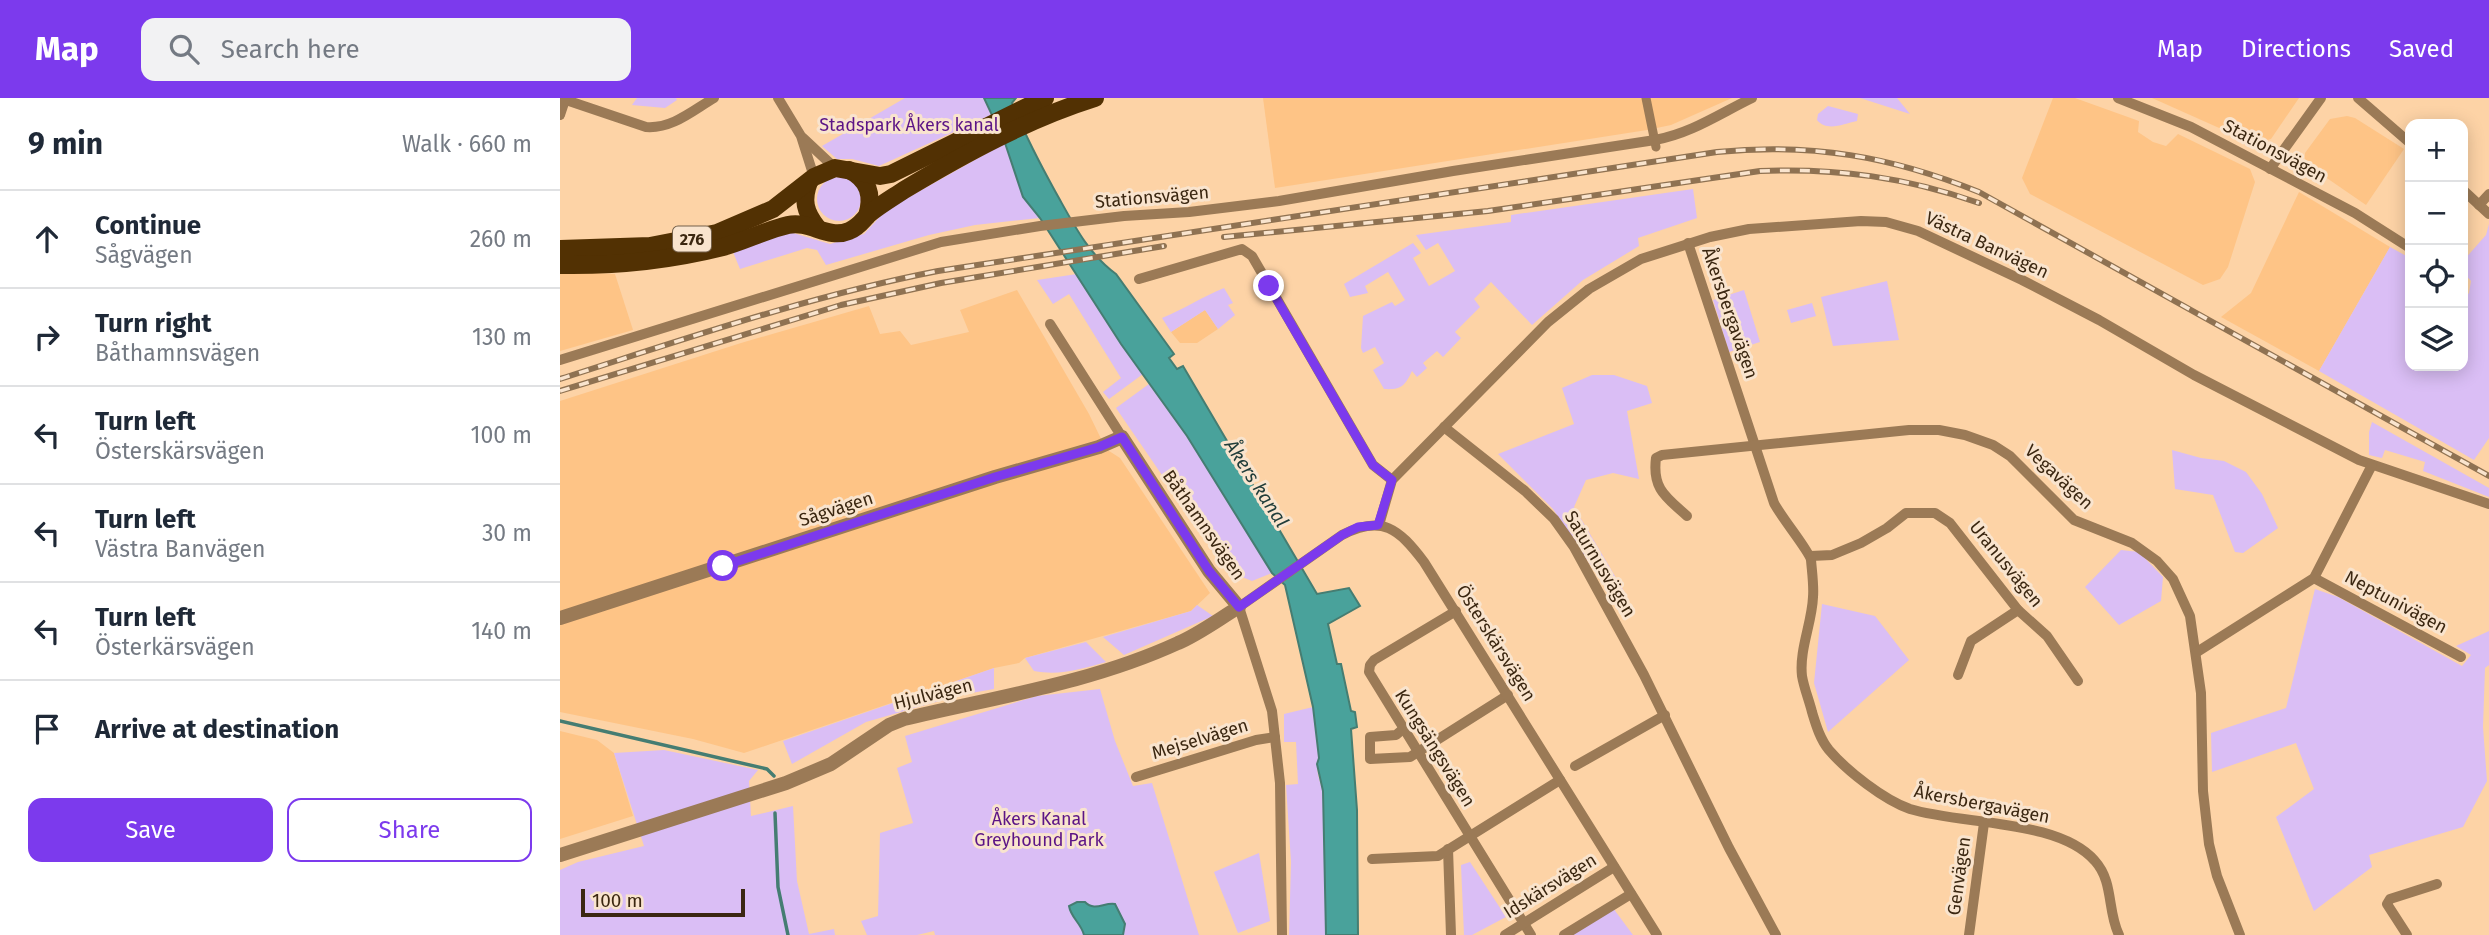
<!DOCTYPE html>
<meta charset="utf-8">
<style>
:root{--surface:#fff;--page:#f2f2f3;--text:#1f2937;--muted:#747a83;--line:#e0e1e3;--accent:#7c3aed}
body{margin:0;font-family:"Fira Sans",sans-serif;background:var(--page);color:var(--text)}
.controls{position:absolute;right:21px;top:21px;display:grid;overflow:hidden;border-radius:14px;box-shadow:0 4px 18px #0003}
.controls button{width:63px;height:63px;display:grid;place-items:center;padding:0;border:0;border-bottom:2px solid var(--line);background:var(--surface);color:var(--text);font:35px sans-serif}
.scale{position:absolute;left:21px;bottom:18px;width:164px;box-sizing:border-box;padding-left:7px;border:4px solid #3b2711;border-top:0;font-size:19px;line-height:24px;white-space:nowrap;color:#3b2711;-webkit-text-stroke:5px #f9e4ce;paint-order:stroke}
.stop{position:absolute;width:21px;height:21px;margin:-16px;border:5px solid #7c3aed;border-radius:50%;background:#fff}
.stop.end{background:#7c3aed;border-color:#fff;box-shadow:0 2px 7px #0008}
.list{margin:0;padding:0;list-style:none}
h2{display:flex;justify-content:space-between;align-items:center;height:91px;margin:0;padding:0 28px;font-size:30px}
h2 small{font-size:23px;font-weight:400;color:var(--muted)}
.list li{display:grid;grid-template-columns:46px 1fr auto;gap:21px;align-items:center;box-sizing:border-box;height:98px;padding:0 28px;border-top:2px solid var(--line)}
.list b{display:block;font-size:26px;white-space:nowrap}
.list p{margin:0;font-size:23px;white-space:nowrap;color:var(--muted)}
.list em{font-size:23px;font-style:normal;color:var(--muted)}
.actions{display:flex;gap:14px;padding:21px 28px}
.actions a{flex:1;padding:16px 0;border:2px solid var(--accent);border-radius:14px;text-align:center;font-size:24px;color:var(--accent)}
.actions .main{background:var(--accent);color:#fff}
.icon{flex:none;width:38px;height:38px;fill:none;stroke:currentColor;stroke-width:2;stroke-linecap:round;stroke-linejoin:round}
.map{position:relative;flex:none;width:1929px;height:837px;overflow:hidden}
header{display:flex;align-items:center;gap:42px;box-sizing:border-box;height:98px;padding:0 35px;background:var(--accent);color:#fff}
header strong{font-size:33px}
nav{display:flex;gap:38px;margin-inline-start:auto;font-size:24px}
.search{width:490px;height:63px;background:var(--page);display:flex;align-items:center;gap:18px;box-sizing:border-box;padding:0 24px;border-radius:14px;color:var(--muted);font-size:26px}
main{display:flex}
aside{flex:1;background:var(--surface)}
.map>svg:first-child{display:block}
</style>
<header>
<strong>Map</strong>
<div class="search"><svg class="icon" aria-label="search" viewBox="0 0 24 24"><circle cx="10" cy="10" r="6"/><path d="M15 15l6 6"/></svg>Search here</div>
<nav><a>Map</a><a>Directions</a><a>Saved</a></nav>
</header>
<main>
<aside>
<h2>9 min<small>Walk · 660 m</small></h2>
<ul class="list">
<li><svg class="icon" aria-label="ahead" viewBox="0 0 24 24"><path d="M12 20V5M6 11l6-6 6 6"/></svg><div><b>Continue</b><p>Sågvägen</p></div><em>260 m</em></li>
<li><svg class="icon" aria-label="right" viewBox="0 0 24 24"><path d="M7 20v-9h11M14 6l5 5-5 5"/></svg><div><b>Turn right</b><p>Båthamnsvägen</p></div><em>130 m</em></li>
<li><svg class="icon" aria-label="left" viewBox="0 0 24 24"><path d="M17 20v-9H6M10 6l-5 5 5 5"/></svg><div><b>Turn left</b><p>Österskärsvägen</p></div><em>100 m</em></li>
<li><svg class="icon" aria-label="left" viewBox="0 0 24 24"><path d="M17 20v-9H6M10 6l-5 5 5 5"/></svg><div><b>Turn left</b><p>Västra Banvägen</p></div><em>30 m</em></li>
<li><svg class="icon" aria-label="left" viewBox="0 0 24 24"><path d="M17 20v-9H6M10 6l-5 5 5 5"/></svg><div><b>Turn left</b><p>Österkärsvägen</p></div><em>140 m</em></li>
<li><svg class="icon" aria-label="arrive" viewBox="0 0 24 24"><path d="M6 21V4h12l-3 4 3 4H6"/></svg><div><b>Arrive at destination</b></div></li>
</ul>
<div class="actions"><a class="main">Save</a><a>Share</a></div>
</aside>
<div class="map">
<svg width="1929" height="837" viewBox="0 0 1929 837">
<rect width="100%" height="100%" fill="#fdd3a6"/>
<g fill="#fec486">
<path d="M 703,0 L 1172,0 L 1111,27 L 1087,32 L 715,90 Z"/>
<path d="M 1493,0 L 1515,0 L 1579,23 L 1578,34 L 1593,44 L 1606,48 L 1618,36 L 1690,71 L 1695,84 L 1668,169 L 1660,181 L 1643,187 L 1470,96 L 1462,80 Z"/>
<path d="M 1592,0 L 1739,0 L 1711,41 L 1695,46 Z"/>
<path d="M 1787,18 L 1795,20 L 1844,51 L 1806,107 L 1745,65 L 1745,55 L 1770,21 Z"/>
<path d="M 1739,94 L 1830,149 L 1759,273 L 1661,219 L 1691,195 Z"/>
<path d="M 0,173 L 55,176 L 73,232 L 0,253 Z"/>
<path d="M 457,192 L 529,316 L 546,351 L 560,360 L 650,495 L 631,513 L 465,560 L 459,565 L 434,570 L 184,655 L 133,641 L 0,614 L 0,303 L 181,245 L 309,208 L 320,236 L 340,233 L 351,247 L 409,234 L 400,212 Z"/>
<path d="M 645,212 L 658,231 L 637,245 L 620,245 L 611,234 Z"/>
<path d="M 0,633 L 37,642 L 54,655 L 73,718 L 0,741 Z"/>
</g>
<g fill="#dabef5">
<path d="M 77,0 L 116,0 L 117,2 L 105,10 L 72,7 Z"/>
<path d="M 345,0 L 424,0 L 431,17 L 319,68 L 292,61 L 277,61 L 262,48 Z"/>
<path d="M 1300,0 L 1337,0 L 1350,16 Z"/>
<path d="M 1268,8 L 1298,16 L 1297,23 C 1283,26 1267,34 1257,22 L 1258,16 Z"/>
<path d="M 445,45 L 463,99 L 480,120 L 415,127 L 369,137 L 266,167 L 257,152 L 247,150 L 180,171 L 173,154 L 230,134 L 270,146 L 304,136 L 326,112 Z"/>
<circle cx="279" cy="101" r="22"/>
<path d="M 1133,91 L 1137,120 L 1078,140 L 1079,148 L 1023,182 L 972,227 L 931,184 L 914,201 L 920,209 L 895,234 L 901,240 L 883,259 L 877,253 L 863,265 L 867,270 L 857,279 L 852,273 C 845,288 841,292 824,291 L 813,272 L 824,265 L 815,249 L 803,255 L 801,250 L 803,218 L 832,204 L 835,208 L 845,202 L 828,174 L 805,188 L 808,195 L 790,199 L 784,186 L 853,145 L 861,155 L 853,160 L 869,188 L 895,173 L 878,145 L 866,152 L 856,137 L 951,124 L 951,117 Z"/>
<path d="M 1929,126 L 1929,340 L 1914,362 L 1759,273 L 1830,149 L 1850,160 L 1850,268 L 1903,268 L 1903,202 L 1909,195 L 1911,183 L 1903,174 L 1903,163 L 1926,137 Z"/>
<path d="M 517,176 L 583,276 L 549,301 L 543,294 L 561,280 L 509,196 L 493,206 L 477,182 Z"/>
<path d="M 1327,183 L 1339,242 L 1273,248 L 1261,199 Z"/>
<path d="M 664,190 L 673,205 L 668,207 L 675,217 L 658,231 L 645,212 L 611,234 L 602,220 C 624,211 642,199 664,190 Z"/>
<path d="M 1184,192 L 1200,244 L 1169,254 L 1153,202 Z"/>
<path d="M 1252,205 L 1256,218 L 1231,225 L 1227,212 Z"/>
<path d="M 1032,277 L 1054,277 L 1087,288 L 1092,305 L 1067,313 L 1079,381 L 1053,375 L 1026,382 L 1014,409 L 1065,495 L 1056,505 L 993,411 L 938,356 L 1014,326 L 1002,290 Z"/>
<path d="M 589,286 L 628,340 L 712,475 L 692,483 L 677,477 L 663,466 L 556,310 Z"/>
<path d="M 1812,324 L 1929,390 L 1929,399 L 1863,373 L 1865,364 L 1825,352 L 1822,360 L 1809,357 L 1809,334 Z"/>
<path d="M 1612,352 L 1641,360 L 1664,363 L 1686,374 L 1702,396 L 1718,430 L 1683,455 L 1675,454 L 1653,397 L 1615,391 Z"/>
<path d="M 1561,452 L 1579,454 L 1603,479 L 1601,503 L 1559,527 L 1525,489 Z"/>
<path d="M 1755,491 L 1778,499 L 1902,568 L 1911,557 L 1896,548 L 1929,533 L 1929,567 L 1925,570 L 1923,629 L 1927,683 L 1903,729 L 1809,757 L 1812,769 L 1754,813 L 1716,719 L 1754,691 L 1736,645 L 1652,674 L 1651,635 L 1726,610 Z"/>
<path d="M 1262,506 L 1315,518 L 1349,562 L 1268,634 L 1254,585 Z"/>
<path d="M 637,507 L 653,518 L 564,557 L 543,539 L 631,513 Z"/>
<path d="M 526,544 L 546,564 C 521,571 500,578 474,573 L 465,560 Z"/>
<path d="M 434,570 L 434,591 L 400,597 L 306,624 L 232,666 L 223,643 Z"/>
<path d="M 540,591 L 555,643 L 573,688 L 592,685 L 639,837 L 375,837 L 374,833 L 357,837 L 307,837 L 301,823 L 318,818 L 320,735 L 353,725 L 337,670 L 352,664 L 345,638 L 477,598 Z"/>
<path d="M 753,609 L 759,660 C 755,671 759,682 763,692 L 766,837 L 729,837 L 731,764 L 726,687 L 738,686 L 736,644 L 724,644 L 724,616 Z"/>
<path d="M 104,652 L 198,672 L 189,683 L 191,718 L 233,708 L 237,783 L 249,836 L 274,831 L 275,837 L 0,837 L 0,772 L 18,764 L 84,748 L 54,655 Z"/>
<path d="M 699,755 L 710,823 L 678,835 L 654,774 Z"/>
<path d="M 910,764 L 946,819 L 912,837 L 904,837 L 901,767 Z"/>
<path d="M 1053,810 L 1073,837 L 1009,837 Z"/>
</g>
<g fill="#49a29b" stroke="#457d72" stroke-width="2">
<path d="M 424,0 L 456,0 L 452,5 C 464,35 479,64 495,93 C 512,123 527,155 556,176 L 614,256 L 609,260 L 617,271 L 623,268 L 757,496 L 789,490 L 800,508 L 768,526 L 777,566 L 781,566 L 791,613 L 795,614 L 797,629 L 791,631 L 797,712 L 798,837 L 766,837 L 763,693 L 757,666 L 759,660 L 753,609 L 725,487 L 712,475 L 627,338 L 561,246 L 480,120 L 463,99 L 445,45 Z"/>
<path d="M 517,804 L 525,804 C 535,814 544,804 555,806 L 565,826 L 563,837 L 524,837 C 521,825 511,820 509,808 Z"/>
</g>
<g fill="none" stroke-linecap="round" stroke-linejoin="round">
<g stroke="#457d72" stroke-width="3.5">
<path d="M 0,623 L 207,671 L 214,678"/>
<path d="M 215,715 L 218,789 L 228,837"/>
</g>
<path stroke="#9b7a56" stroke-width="9" d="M 1086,0 L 1096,49"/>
<g stroke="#9b7a56" stroke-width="10">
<path d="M 0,0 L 86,29 C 112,31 132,13 154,0"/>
<path d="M 218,0 L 241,38 L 254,79"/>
<path d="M 1558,0 L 1631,29 L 1795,115 L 1850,150"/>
<path d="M 1798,0 L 1850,45"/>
<path d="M 0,17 L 5,2"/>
<path d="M 243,40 L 275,70"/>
<path d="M 1710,71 L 1761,0"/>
<path d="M 1903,92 L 1929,116"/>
<path d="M 1919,107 L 1929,96"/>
<path d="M 1128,145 L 1214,405 C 1221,419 1250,454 1251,462 C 1252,474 1254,488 1253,499 C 1252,525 1239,552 1242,578 C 1244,590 1249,602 1252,614 C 1256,627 1260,641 1269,652 C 1287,673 1324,702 1350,711 C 1402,727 1499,721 1535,763 C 1554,784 1547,813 1559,837"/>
<path d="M 579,181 L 682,151 L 692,158 L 813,367 L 832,382"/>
<path d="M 490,226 L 562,339"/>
<path d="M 0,262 L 381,144 L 480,128 L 564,118 L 629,114 L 719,103 L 893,73 L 1095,42 C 1132,35 1159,16 1192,0"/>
<path d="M 884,329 L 965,393 L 994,421 L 1014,449 L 1084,577 L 1169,750 L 1216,837"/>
<path d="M 1127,418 C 1106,399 1092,391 1096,360 L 1102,357 L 1349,332 L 1379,332 L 1405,337 L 1433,347 L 1450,358 L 1514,422 L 1572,445 L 1597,463 L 1613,481 L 1630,518 L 1641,595 L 1643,693 L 1649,746 L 1657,778 L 1680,837"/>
<path d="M 819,427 L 832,382 L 988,224 L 1029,191 L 1081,161 L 1150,139 L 1189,131 L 1301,123 L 1326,124 L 1358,133 L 1462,182 L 1539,222 L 1634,277 L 1799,362 L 1929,406"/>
<path d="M 1251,458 L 1272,457 L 1301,445 L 1327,430 L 1346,415 L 1375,415 L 1390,425 L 1458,512 L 1487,538 L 1518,583"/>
<path d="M 1754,480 L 1901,559"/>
<path d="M 896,513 L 814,562 L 810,567 L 809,574 L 971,837"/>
<path d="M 1637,554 L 1754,480 L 1812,367"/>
<path d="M 1398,577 L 1411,543 L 1458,512"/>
<path d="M 843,631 L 836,637 L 810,639 L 810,661 L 850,659 L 948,597"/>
<path d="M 1015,668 L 1105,617"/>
<path d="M 576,679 L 696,642 L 715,639"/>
<path d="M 888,751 L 891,837"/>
<path d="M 812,761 L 878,758 L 1000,682"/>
<path d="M 722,837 L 720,685 L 712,613 L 679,509 L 782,437 C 822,416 839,431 864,464 L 1097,837"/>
<path d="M 945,837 L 1054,769"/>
<path d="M 1004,837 L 1071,796"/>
<path d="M 1409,837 L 1424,725"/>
<path d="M 1847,837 L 1827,806 L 1830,801 L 1877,786"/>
</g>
<path stroke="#9b7a56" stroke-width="14" d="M 0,520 L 435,379 L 539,349 L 562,339 L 649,473 L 679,509 C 659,521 639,536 618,545 C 531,585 436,599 344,621 L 329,627 L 271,666 L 226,685 L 0,757"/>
<g stroke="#523103" stroke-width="18">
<path d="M 289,72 C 309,82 313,98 307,118"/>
<path d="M 249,84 C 242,102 245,114 257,129"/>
<path d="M 0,151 L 90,148 L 157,135 L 213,111 L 254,79 L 275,70 L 320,78 L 331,76 L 485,0"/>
<path d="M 0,167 C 54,168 111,162 163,149 C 185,143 206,132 228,127 C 250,122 268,142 289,133 C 299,129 302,123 309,116 C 320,107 332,100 344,92 C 404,56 468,21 535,0"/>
</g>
<defs>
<g id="rail">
<path d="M 664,139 L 928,113 L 1200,73 C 1278,70 1345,79 1419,105"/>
<path d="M 0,281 C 125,241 249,198 378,173 L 1157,54 C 1252,45 1330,58 1419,94 L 1929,378"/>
<path d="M 0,293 L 281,207 L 381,185 L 604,148"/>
</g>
</defs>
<use href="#rail" stroke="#8f7252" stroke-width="6"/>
<use href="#rail" stroke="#f9e4ce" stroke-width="3.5" stroke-dasharray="10" stroke-linecap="butt"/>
</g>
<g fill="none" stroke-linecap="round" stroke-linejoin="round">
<path stroke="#7c3aed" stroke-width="9" d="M 163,468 L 435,379 L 539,349 L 562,339 L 649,473 L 679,509 L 782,437 L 798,429 L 818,427 L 832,382 L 813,367 L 709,188"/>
</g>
<g text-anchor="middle" stroke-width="6" stroke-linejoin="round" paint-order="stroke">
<rect fill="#f9e4ce" stroke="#74604a" stroke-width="2" x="113" y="128.5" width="38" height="25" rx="5"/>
<g font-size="16" font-weight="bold" fill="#3b2711">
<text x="132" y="147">276</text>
</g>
<g font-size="18" fill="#5c1486" stroke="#f9e4ce">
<text x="349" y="33">Stadspark Åkers kanal</text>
<text x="479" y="727">Åkers Kanal<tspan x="479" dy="21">Greyhound Park</tspan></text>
</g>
<g font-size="18" fill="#3b2711" stroke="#f9e4ce">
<text transform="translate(1715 53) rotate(28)" y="6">Stationsvägen</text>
<text transform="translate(592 99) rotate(-5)" y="6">Stationsvägen</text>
<text transform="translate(1427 147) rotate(25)" y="6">Västra Banvägen</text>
<text transform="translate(1170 215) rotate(71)" y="6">Åkersbergavägen</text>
<text transform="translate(1499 379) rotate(43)" y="6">Vegavägen</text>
<text transform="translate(276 411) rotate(-18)" y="6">Sågvägen</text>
<text transform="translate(644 427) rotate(55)" y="6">Båthamnsvägen</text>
<text transform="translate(1040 466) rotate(59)" y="6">Saturnusvägen</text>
<text transform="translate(1446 466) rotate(51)" y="6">Uranusvägen</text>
<text transform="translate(1836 504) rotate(28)" y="6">Neptunivägen</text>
<text transform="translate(936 545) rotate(58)" y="6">Österskärsvägen</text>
<text transform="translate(373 596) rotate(-14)" y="6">Hjulvägen</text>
<text transform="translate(640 641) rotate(-17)" y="6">Mejselvägen</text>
<text transform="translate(875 650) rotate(58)" y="6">Kungsängsvägen</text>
<text transform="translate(1422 706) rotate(11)" y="6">Åkersbergavägen</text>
<text transform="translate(1399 778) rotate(-82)" y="6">Genvägen</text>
<text transform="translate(990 788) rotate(-32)" y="6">Idskärsvägen</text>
</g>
<g font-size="19" font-style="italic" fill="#213d3a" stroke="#f9e4ce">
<text transform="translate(697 385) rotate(57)" y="7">Åkers kanal</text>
</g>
</g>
</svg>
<div class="controls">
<button>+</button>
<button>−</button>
<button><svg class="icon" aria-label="locate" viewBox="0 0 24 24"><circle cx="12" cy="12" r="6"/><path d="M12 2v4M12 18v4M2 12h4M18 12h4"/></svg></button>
<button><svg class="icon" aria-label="layers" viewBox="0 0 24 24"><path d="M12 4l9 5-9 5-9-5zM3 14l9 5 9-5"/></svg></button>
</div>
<div class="scale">100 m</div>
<div class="stop" style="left:163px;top:468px"></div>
<div class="stop end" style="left:709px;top:188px"></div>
</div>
</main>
